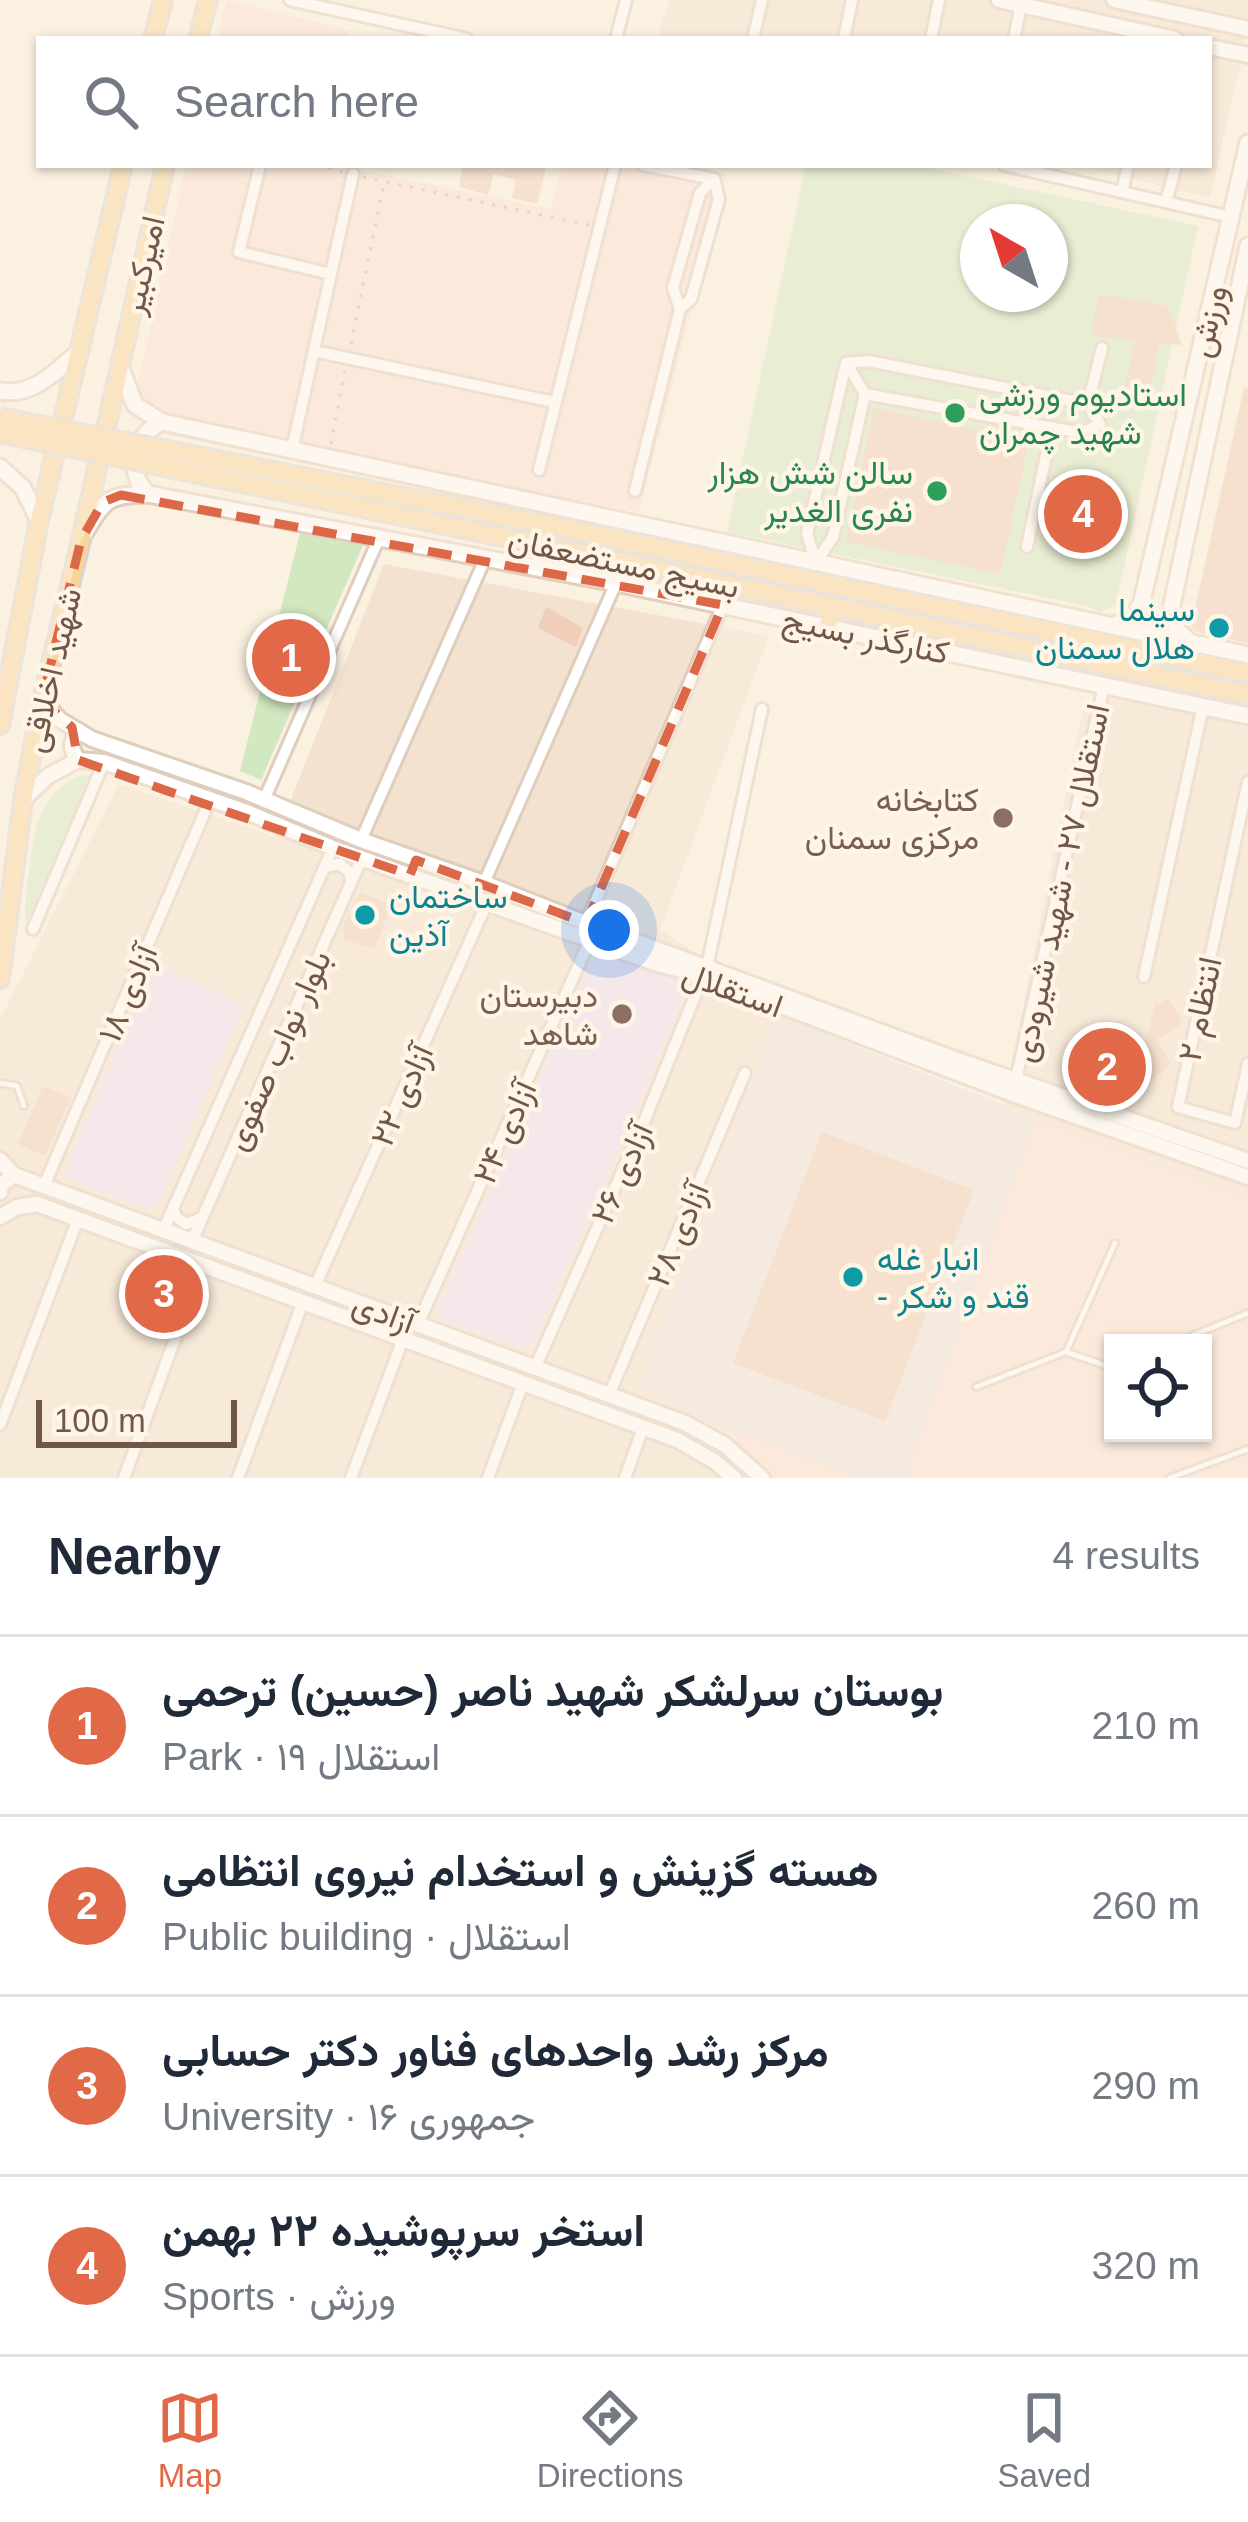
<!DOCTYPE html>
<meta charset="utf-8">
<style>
:root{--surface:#fff;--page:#f2f2f3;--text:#1f2937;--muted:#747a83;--line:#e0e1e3;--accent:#e26948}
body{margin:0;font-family:Arial,Vazirmatn,sans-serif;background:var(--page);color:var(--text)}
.controls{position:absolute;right:36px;bottom:36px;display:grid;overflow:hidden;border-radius:0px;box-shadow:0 3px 9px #0004}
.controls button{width:108px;height:108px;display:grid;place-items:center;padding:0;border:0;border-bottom:3px solid var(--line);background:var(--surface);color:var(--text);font:60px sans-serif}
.compass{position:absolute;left:960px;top:204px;width:108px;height:108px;border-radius:50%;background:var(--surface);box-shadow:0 3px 9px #0004;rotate:321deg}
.scale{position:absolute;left:36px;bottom:30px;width:201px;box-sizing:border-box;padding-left:12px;border:6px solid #715749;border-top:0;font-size:33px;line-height:42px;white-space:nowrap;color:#715749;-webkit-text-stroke:9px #fff5e6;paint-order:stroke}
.you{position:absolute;left:609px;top:930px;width:42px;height:42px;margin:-30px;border:9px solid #fff;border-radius:50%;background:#1a73e8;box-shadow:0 0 0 18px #1a73e833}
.badge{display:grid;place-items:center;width:78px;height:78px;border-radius:50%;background:var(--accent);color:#fff;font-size:39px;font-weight:700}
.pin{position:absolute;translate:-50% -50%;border:6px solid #fff;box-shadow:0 3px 12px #0006}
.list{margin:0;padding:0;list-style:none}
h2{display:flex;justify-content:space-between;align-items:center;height:156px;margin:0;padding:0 48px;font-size:51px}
h2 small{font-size:39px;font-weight:400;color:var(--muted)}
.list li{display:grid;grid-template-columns:78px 1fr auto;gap:36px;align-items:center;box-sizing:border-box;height:180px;padding:0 48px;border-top:3px solid var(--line)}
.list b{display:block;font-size:45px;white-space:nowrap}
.list p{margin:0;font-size:39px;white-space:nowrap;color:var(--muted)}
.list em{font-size:39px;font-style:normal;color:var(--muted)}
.icon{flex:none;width:66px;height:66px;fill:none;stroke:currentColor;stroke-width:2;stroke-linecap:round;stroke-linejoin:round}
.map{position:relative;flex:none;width:1248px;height:1478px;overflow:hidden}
.search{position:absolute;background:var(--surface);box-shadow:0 3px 9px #0004;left:36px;right:36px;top:36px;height:132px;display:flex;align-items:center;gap:30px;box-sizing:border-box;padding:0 42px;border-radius:0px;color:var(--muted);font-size:45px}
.sheet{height:876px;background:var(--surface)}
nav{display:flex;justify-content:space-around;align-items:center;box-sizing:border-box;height:168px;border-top:3px solid var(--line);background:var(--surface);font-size:33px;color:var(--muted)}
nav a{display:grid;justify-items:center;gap:6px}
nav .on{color:var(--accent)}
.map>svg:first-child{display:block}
</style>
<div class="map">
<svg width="1248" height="1478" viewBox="0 0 1248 1478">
<rect width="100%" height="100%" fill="#fbf1e1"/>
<g fill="#f3e2cf" fill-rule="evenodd">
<path d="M 670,0 L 1248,0 L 1248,30 L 1210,198 L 1077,165 L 1209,165 L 1209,39 L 656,39 Z"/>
<path d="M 384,564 L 769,636 L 660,930 L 995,1145 L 1084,703 L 1248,684 L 1248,1478 L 0,1478 L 0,1020 L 119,784 L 276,837 ZM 1113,1343 L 1203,1343 L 1203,1433 L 1113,1433 Z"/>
</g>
<g fill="#fbe0d4" fill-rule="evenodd">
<path d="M 227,1 L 350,30 L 348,39 L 217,39 Z"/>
<path d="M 186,165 L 334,165 L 550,209 L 562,165 L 682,165 L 727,175 L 639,512 L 462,479 L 154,411 L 136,391 Z"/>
<path d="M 1036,1118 L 1248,1199 L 1248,1478 L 904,1478 ZM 1113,1343 L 1203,1343 L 1203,1433 L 1113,1433 Z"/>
<path d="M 715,1423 L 860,1478 L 772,1478 L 712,1431 Z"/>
</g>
<path fill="#eae2dc" d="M 776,1014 L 1036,1118 L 904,1478 L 860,1478 L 715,1423 L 640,1388 Z"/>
<g fill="#eedef7">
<path d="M 601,954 L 684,983 L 687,990 L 533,1345 L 520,1348 L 443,1320 L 438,1308 L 593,956 Z"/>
<path d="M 154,963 L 244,1006 L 158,1203 L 153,1208 L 145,1209 L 63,1175 Z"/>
</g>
<g fill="#d1e8c0" fill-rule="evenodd">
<path d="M 806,165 L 914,165 L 1198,226 L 1116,604 L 1100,613 L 1088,606 L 727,532 ZM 978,222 L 1050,222 L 1050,294 L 978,294 Z"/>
<path d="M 301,529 L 363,545 L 261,780 L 240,771 Z"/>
<path d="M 81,775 L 90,775 L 26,924 C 24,904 27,885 30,865 C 35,826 41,792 81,775 Z"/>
</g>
<g fill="#f0ceb9">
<path d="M 463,165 L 516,168 L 516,165 L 547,165 L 537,204 L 512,198 L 516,180 L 494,174 L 488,195 L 459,187 Z"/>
<path d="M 1099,294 L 1168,306 L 1182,345 L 1159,343 L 1148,398 L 1124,393 L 1135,340 L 1091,336 Z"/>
<path d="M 1244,387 L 1248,388 L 1248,643 L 1197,632 L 1191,627 Z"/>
<path d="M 874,408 L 1029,441 L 1000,574 L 846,542 Z"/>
<path d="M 546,607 L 583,628 L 576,647 L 538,628 Z"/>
<path d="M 360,892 L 392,905 L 374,949 L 343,939 L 345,930 L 342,928 Z"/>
<path d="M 1168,998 L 1181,1019 L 1179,1025 L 1157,1040 L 1170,1062 L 1168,1068 L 1147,1082 L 1138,1073 L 1155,1003 L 1161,1003 Z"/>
<path d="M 43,1086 L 71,1098 L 45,1156 L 18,1144 Z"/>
<path d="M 822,1132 L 974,1190 L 885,1421 L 733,1363 Z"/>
</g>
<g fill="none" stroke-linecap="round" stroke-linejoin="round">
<defs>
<g id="service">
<path d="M 0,1083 L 17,1086 L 24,1106"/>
<path d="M 628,1126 L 641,1129"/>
<path d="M 1174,1343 L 1248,1313"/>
<path d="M 1113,1368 L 1066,1352 L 1115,1243"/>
<path d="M 976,1387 L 1066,1352"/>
<path d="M 1169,1478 L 1248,1449"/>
</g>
<g id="minor">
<path d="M 290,0 L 467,39"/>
<path d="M 616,39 L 626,0"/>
<path d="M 753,39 L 762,0"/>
<path d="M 844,39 L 852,0"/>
<path d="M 931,39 L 939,0"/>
<path d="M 1014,39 L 1021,5"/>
<path d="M 260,165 L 239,252 L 331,274"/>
<path d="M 643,165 L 714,179"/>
<path d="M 1004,165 L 1231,217"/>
<path d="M 1122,192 L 1128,165"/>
<path d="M 1166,202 L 1176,165"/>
<path d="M 314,351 L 554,402"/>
<path d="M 868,361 L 1088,404 L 1100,424 L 1082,433 L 865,394 L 833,537 L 816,562 L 807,534 L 846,363 Z"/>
<path d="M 846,363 L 865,394"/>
<path d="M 1088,404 L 1102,348"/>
<path d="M 292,450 L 353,174"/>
<path d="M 539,470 L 615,165"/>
<path d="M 635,491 L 680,309 L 691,299 L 719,199 L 714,179 L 700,193 L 673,288 L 680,309"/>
<path d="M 1027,547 L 1052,427"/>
<path d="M 1248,782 L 1178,1107 L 1235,1123 L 1248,1064"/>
<path d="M 264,800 L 379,538"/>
<path d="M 361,840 L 485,559"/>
<path d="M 325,867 L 340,864 L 350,873 L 351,881"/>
<path d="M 484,883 L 616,583"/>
<path d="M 586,923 L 723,605"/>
<path d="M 33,929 L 104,762"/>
<path d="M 707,967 L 762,709"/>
<path d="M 1144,977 L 1203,706"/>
<path d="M 1016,1080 L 1104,685"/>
<path d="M 44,1186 L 210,800"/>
<path d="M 173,1209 L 176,1217 L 186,1224 L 202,1218"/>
<path d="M 163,1231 L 333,848"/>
<path d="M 192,1241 L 362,858"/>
<path d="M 315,1286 L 487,903"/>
<path d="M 418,1324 L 590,940"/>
<path d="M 535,1368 L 641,1129 L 703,976"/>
<path d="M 609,1395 L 745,1073"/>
<path d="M 0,1425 L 78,1219"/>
<path d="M 124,1478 L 202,1265"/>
<path d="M 238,1478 L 303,1302"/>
<path d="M 351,1478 L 403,1339"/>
<path d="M 488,1478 L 523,1383"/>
<path d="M 625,1478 L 643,1428"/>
</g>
<g id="tertiary">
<path d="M 999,0 L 1175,39"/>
<path d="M 1114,0 L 1248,29"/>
<path d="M 1209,47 L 1248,55"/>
<path d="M 42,700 L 60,720 L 92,739 L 246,792 L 361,840 L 484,883 L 586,923 L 952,1058 L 1248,1161"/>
<path d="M 78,760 C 70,748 70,742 79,731"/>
<path d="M 23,800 L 48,776 L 78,760 L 104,762 L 244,811 L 333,848 L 651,962 L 703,976 L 1010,1093 L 1248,1177"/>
<path d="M 0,1160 L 14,1175 L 685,1423 L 725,1445 L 762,1478"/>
<path d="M 0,1192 L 1,1185 L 14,1175"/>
<path d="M 0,1217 L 17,1207 L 37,1204 L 677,1440 L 714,1461 L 734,1478"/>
</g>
<g id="secondary">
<path d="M 120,366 L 135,405 L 162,422 L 1248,655"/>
<path d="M 0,391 C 33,397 56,371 80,351"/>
<path d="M 0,467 L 23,488 L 39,521"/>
<path d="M 148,494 C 125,472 133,435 162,422"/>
<path d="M 85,532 C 105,499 108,495 148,494 L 616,583 L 1248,716"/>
<path d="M 1117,624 L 1128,621 L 1141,605 L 1248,143"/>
<path d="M 1189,641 L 1178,631 L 1170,614 L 1248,246"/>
</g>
<g id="primary">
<path d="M 153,39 L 163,0"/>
<path d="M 198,39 L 208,0"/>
<path d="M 588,533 L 1248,673"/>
<path d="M 580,553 L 1248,695"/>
<path d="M 828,626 L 832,605"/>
<path d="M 0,725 L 39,521 L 123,165"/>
<path d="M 0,979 L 23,800 L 42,700 L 81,540 L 165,165"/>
</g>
</defs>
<use href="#service" stroke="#dfcdbd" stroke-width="10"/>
<use href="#minor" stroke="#dfcdbd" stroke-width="16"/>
<use href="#tertiary" stroke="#dfcdbd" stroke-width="20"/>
<use href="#secondary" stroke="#e4cebb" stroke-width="21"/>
<use href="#primary" stroke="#dad3d0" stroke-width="22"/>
<g stroke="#d4b29d" stroke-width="3" stroke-dasharray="3 9" stroke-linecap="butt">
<path d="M 317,165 L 342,172"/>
<path d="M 363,177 L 589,225"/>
<path d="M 351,344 L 384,183"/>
<path d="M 331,444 L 345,371"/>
</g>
<use href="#service" stroke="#fff" stroke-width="4.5"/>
<use href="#minor" stroke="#fff" stroke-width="10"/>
<use href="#tertiary" stroke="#fff" stroke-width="14"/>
<use href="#secondary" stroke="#fff" stroke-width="15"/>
<use href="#primary" stroke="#f9d59a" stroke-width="16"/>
<defs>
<g id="primary-bridge">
<path d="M 0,417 L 588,533"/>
<path d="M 0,433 L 580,553"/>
</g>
</defs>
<use href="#primary-bridge" stroke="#dad3d0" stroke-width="22" stroke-linecap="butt"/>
<use href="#primary-bridge" stroke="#f9d59a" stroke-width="16"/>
</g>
<path d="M0 0H1248V1478H0ZM 121,495 L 723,605 L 586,923 L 416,860 L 410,875 L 78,760 L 72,727 L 42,700 L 81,540 L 103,502 Z" fill="#fbf1e1" fill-opacity=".55" fill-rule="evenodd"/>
<path fill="none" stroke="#dc6848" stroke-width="9" stroke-dasharray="24 15" stroke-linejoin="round" d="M 121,495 L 723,605 L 586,923 L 416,860 L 410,875 L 78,760 L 72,727 L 42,700 L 81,540 L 103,502 Z"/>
<g fill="#2e9e5b" stroke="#fff5e6" stroke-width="4.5">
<circle cx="955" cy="413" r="12"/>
<circle cx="937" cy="491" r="12"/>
</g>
<g fill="#0f9aa8" stroke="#fff5e6" stroke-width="4.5">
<circle cx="1219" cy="628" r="12"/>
<circle cx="365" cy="915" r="12"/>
<circle cx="853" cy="1277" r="12"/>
</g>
<g fill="#8d6e63" stroke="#fff5e6" stroke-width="4.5">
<circle cx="1003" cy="818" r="12"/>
<circle cx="622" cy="1014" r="12"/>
</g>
<g text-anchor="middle" stroke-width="9" stroke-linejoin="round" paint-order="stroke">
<g font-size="33" fill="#715749" stroke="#fff5e6">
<text transform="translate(142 265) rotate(-77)" y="12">امیرکبیر</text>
<text transform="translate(1207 321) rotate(-77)" y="12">ورزش</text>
<text transform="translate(624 562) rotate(12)" y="12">بسیج مستضعفان</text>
<text transform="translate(866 635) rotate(12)" y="12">کنارگذر بسیج</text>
<text transform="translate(51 670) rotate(-77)" y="12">شهید اخلاقی</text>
<text transform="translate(1060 883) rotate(-78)" y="12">استقلال ۲۷ - شهید شیرودی</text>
<text transform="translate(733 989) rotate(20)" y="12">استقلال</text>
<text transform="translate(127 993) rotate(-67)" y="12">آزادی ۱۸</text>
<text transform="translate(1199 1009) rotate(-78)" y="12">انتظام ۲</text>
<text transform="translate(277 1050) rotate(-66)" y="12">بلوار نواب صفوی</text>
<text transform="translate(401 1095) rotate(-66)" y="12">آزادی ۲۲</text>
<text transform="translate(504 1132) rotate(-66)" y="12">آزادی ۲۴</text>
<text transform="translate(621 1173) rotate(-66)" y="12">آزادی ۲۶</text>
<text transform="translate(677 1234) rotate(-67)" y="12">آزادی ۲۸</text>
<text transform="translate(384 1312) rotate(20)" y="12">آزادی</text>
</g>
<g font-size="33" fill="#27864d" stroke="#fff5e6" text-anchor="start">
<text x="979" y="406">استادیوم ورزشی<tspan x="979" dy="38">شهید چمران</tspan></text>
<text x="913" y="484" text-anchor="end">سالن شش هزار<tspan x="913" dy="38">نفری الغدیر</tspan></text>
</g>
<g font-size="33" fill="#0d838f" stroke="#fff5e6" text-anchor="start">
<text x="1195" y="621" text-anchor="end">سینما<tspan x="1195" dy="38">هلال سمنان</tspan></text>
<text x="389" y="908">ساختمان<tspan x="389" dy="38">آذین</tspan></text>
<text x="877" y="1270">انبار غله<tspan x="877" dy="38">- قند و شکر</tspan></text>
</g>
<g font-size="33" fill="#785e54" stroke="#fff5e6" text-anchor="end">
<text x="979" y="811">کتابخانه<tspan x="979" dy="38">مرکزی سمنان</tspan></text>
<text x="598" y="1007">دبیرستان<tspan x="598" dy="38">شاهد</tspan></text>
</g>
</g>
</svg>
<div class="controls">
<button><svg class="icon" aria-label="locate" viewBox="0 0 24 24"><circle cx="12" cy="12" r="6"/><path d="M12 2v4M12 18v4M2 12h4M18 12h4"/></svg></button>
</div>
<svg class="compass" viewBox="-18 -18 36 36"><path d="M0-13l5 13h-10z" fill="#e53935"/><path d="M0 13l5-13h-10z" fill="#747a83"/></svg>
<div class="scale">100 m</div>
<div class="you"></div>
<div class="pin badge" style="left:291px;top:658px">1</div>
<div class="pin badge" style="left:1107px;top:1067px">2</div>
<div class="pin badge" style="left:164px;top:1294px">3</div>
<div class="pin badge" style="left:1083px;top:514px">4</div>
<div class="search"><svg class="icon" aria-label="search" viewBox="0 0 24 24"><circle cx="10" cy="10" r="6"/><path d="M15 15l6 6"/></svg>Search here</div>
</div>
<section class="sheet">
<h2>Nearby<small>4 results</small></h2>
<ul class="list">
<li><span class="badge">1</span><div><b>بوستان سرلشکر شهید ناصر (حسین) ترحمی</b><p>Park · استقلال ۱۹</p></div><em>210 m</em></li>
<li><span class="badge">2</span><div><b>هسته گزینش و استخدام نیروی انتظامی</b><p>Public building · استقلال</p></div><em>260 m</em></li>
<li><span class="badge">3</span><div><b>مرکز رشد واحدهای فناور دکتر حسابی</b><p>University · جمهوری ۱۶</p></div><em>290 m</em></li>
<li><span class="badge">4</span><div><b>استخر سرپوشیده ۲۲ بهمن</b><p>Sports · ورزش</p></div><em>320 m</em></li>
</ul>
</section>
<nav>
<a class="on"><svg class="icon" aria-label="map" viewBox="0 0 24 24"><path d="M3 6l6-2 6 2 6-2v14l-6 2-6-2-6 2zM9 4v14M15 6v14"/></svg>Map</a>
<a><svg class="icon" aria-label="directions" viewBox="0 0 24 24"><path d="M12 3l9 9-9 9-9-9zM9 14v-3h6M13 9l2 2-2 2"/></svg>Directions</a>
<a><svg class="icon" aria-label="saved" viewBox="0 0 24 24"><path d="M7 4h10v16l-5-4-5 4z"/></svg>Saved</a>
</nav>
